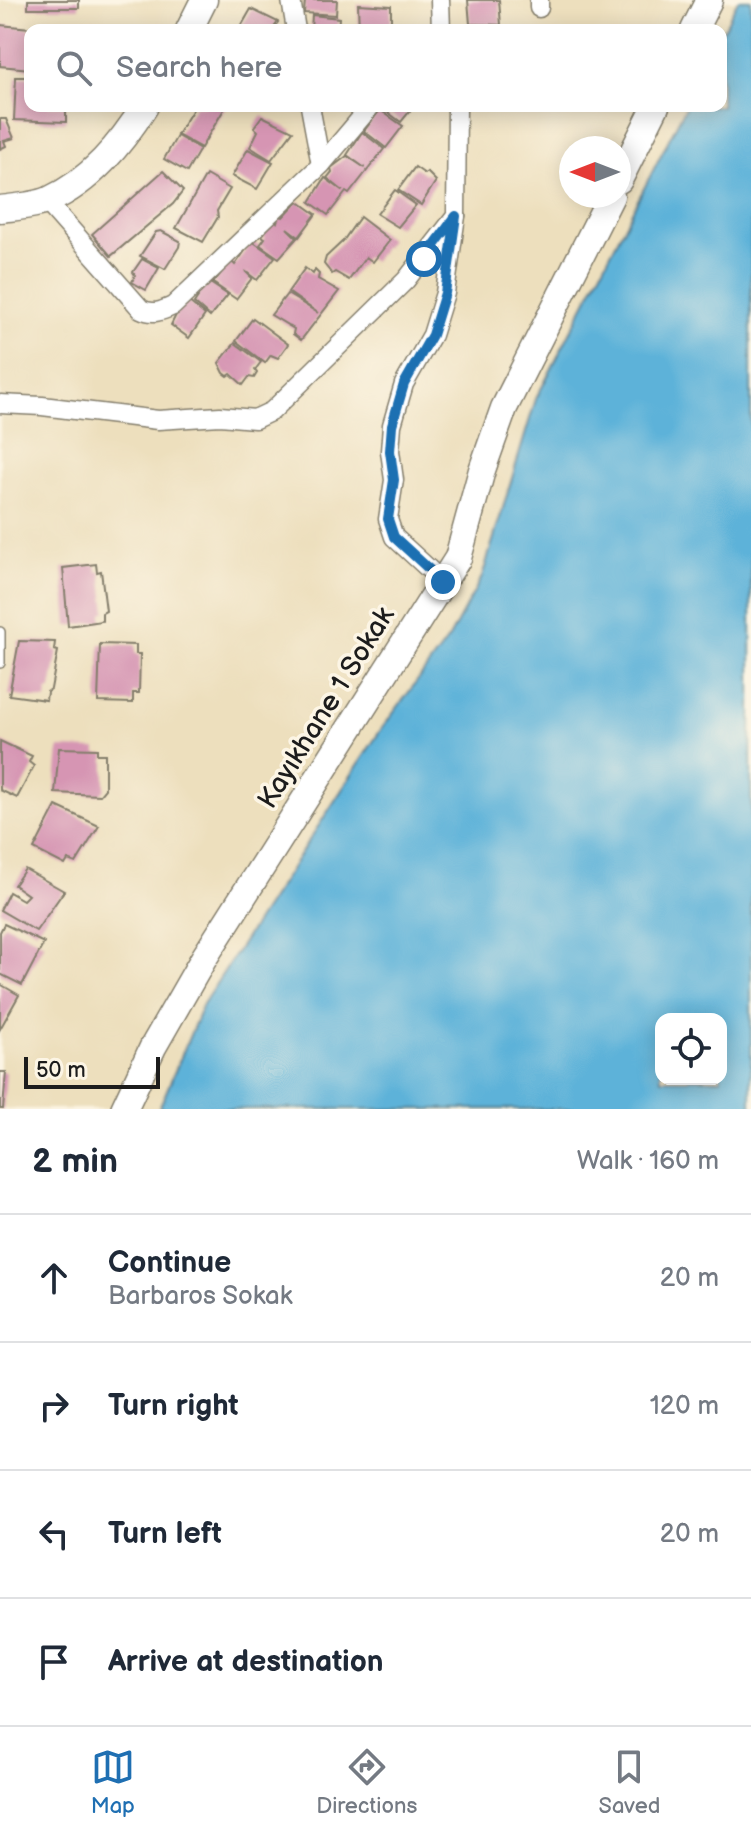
<!DOCTYPE html>
<meta charset="utf-8">
<style>
:root{--surface:#fff;--page:#f2f2f3;--text:#1f2937;--muted:#747a83;--line:#e0e1e3;--accent:#1f6fb2}
body{margin:0;font-family:"Balsamiq Sans",sans-serif;background:var(--page);color:var(--text)}
.controls{position:absolute;right:24px;bottom:24px;display:grid;overflow:hidden;border-radius:16px;box-shadow:0 4px 20px #0003}
.controls button{width:72px;height:72px;display:grid;place-items:center;padding:0;border:0;border-bottom:2px solid var(--line);background:var(--surface);color:var(--text);font:40px sans-serif}
.compass{position:absolute;left:559px;top:136px;width:72px;height:72px;border-radius:50%;background:var(--surface);box-shadow:0 4px 20px #0003;rotate:270deg}
.scale{position:absolute;left:24px;bottom:20px;width:136px;box-sizing:border-box;padding-left:8px;border:4px solid #1c1c1c;border-top:0;font-size:22px;line-height:28px;white-space:nowrap;color:#1c1c1c;-webkit-text-stroke:6px #fcf5e5;paint-order:stroke}
.stop{position:absolute;width:24px;height:24px;margin:-18px;border:6px solid #1f6fb2;border-radius:50%;background:#fff}
.stop.end{background:#1f6fb2;border-color:#fff;box-shadow:0 2px 8px #0008}
.list{margin:0;padding:0;list-style:none}
h2{display:flex;justify-content:space-between;align-items:center;height:104px;margin:0;padding:0 32px;font-size:34px}
h2 small{font-size:26px;font-weight:400;color:var(--muted)}
.list li{display:grid;grid-template-columns:52px 1fr auto;gap:24px;align-items:center;box-sizing:border-box;height:128px;padding:0 32px;border-top:2px solid var(--line)}
.list b{display:block;font-size:30px;white-space:nowrap}
.list p{margin:0;font-size:26px;white-space:nowrap;color:var(--muted)}
.list em{font-size:26px;font-style:normal;color:var(--muted)}
.icon{flex:none;width:44px;height:44px;fill:none;stroke:currentColor;stroke-width:2;stroke-linecap:round;stroke-linejoin:round}
.map{position:relative;flex:none;width:751px;height:1109px;overflow:hidden}
.search{position:absolute;background:var(--surface);box-shadow:0 4px 20px #0003;left:24px;right:24px;top:24px;height:88px;display:flex;align-items:center;gap:20px;box-sizing:border-box;padding:0 28px;border-radius:16px;color:var(--muted);font-size:30px}
.sheet{height:616px;background:var(--surface)}
nav{display:flex;justify-content:space-around;align-items:center;box-sizing:border-box;height:112px;border-top:2px solid var(--line);background:var(--surface);font-size:22px;color:var(--muted)}
nav a{display:grid;justify-items:center;gap:4px}
nav .on{color:var(--accent)}
.map>svg:first-child{display:block}
</style>
<div class="map">
<svg width="751" height="1109" viewBox="0 0 751 1109">
<rect width="100%" height="100%" fill="#fcf5e5"/>
<filter id="ink" filterUnits="userSpaceOnUse"><feTurbulence type="fractalNoise" baseFrequency=".0125" numOctaves="2"/><feDisplacementMap in="SourceGraphic" scale="16" xChannelSelector="R" yChannelSelector="G"/><feConvolveMatrix kernelMatrix="1 2 1 2 8 2 1 2 1" color-interpolation-filters="sRGB"/></filter>
<filter id="wash" filterUnits="userSpaceOnUse"><feTurbulence type="fractalNoise" baseFrequency=".006" numOctaves="4" result="noise"/><feDisplacementMap in="SourceGraphic" scale="32" xChannelSelector="R" yChannelSelector="G"/><feGaussianBlur stdDeviation="1.8" result="paint"/><feColorMatrix in="noise" values="0 0 0 0 0 0 0 0 0 0 0 0 0 0 0 0 0 1.4 0 .05"/><feComposite in="paint" operator="in"/></filter>
<g filter="url(#wash)">
<rect width="100%" height="100%" fill="#eddfbd"/>
<path fill="#5db2d9" stroke="#3c677a" stroke-width="2" fill-rule="evenodd" d="M 738,0 L 751,0 L 751,1109 L 159,1109 L 203,1004 L 380,731 L 449,638 L 482,577 L 536,399 L 686,106 L 721,106 L 721,34 ZM 661,1019 L 721,1019 L 721,1079 L 661,1079 Z"/>
<g id="blocks">
<g fill="#d695b3">
<rect x="28" y="0" width="51" height="8"/>
<path d="M 305,0 L 337,0 L 336,15 L 304,13 Z"/>
<path d="M 468,0 L 499,0 L 501,25 L 470,24 Z"/>
<path d="M 358,4 L 391,6 L 391,30 L 359,30 Z"/>
<path d="M 251,9 L 278,22 L 272,30 L 239,30 Z"/>
<path d="M 312,15 L 339,18 L 338,30 L 311,30 Z"/>
<path d="M 0,25 L 30,28 L 30,69 L 0,66 Z"/>
<path d="M 469,26 L 490,28 L 490,30 L 469,30 Z"/>
<path d="M 16,77 L 30,77 L 30,106 L 66,106 L 66,122 L 14,120 Z"/>
<path d="M 195,106 L 226,106 L 201,148 L 177,135 Z"/>
<path d="M 379,106 L 414,106 L 401,122 Z"/>
<path d="M 380,110 L 403,126 L 386,148 L 364,131 Z"/>
<path d="M 262,116 L 293,131 L 271,160 L 250,147 L 258,131 L 254,127 Z"/>
<path d="M 0,119 L 6,119 L 14,138 L 4,141 L 6,146 L 0,149 Z"/>
<path d="M 362,132 L 384,149 L 349,194 L 346,192 L 328,215 L 310,202 L 325,178 L 343,191 L 327,178 L 332,172 L 331,168 L 347,156 L 365,168 L 347,155 Z"/>
<path d="M 177,136 L 200,149 L 187,172 L 164,159 Z"/>
<path d="M 248,149 L 273,162 L 257,189 L 232,176 Z"/>
<path d="M 415,167 L 425,174 L 427,172 L 436,181 L 421,205 L 398,190 Z"/>
<path d="M 163,171 L 183,191 L 173,204 L 111,256 L 92,234 Z"/>
<path d="M 206,175 L 230,189 L 217,211 L 218,217 L 203,242 L 176,228 Z"/>
<path d="M 395,190 L 416,205 L 398,227 L 377,214 Z"/>
<path d="M 298,201 L 316,214 L 299,237 L 287,228 L 297,238 L 279,258 L 260,245 L 265,238 L 262,236 L 275,219 L 277,222 L 279,215 L 283,217 Z"/>
<path d="M 360,217 L 390,240 L 373,262 L 366,257 L 349,280 L 335,272 L 332,274 L 324,264 L 326,257 L 343,241 Z"/>
<path d="M 161,231 L 180,241 L 179,247 L 165,269 L 140,256 L 156,232 Z"/>
<path d="M 252,241 L 275,257 L 257,280 L 245,271 L 252,278 L 236,299 L 213,283 L 231,261 L 235,265 Z"/>
<path d="M 142,259 L 159,268 L 146,290 L 132,282 L 135,275 L 133,272 Z"/>
<path d="M 305,268 L 313,274 L 315,270 L 319,274 L 318,279 L 339,291 L 301,340 L 293,334 L 294,329 L 271,315 L 287,294 L 318,313 L 288,292 Z"/>
<path d="M 210,283 L 228,295 L 210,317 L 194,303 L 198,297 L 197,295 Z"/>
<path d="M 188,301 L 205,315 L 189,338 L 171,325 L 176,315 L 174,314 Z"/>
<path d="M 253,318 L 288,344 L 278,358 L 271,355 L 265,363 L 236,341 Z"/>
<path d="M 235,343 L 261,362 L 255,370 L 257,373 L 254,378 L 249,377 L 243,385 L 231,374 L 228,376 L 224,373 L 219,363 Z"/>
<path d="M 96,564 L 97,572 L 101,571 L 106,611 L 102,613 L 102,621 L 68,626 L 63,568 Z"/>
<path d="M 19,641 L 55,642 L 54,650 L 58,651 L 51,689 L 47,692 L 46,700 L 9,695 Z"/>
<path d="M 100,644 L 136,645 L 136,654 L 140,654 L 139,693 L 133,693 L 133,703 L 98,702 Z"/>
<path d="M 0,741 L 32,756 L 29,762 L 34,766 L 17,798 L 0,790 Z"/>
<path d="M 59,748 L 97,749 L 97,754 L 105,754 L 105,789 L 100,795 L 55,793 Z"/>
<path d="M 56,806 L 99,826 L 76,863 L 68,860 L 65,865 L 34,849 Z"/>
<path d="M 25,869 L 64,891 L 36,931 L 0,910 L 9,892 L 23,900 L 28,895 L 14,885 Z"/>
<path d="M 4,924 L 44,943 L 22,985 L 0,974 L 0,932 Z"/>
<path d="M 0,984 L 19,995 L 0,1029 Z"/>
<path d="M 0,1072 L 6,1072 L 3,1109 L 0,1109 Z"/>
</g>
</g>
</g>
<g filter="url(#ink)">
<use href="#blocks" fill-opacity="0" stroke="#847e6c" stroke-width="2"/>
<g fill="none" stroke-linecap="round" stroke-linejoin="round">
<defs>
<path id="lane" d="M 0,632 L 0,663"/>
<g id="street">
<path d="M 291,0 L 296,30"/>
<path d="M 440,0 L 441,30"/>
<path d="M 539,0 L 539,8"/>
<path d="M 310,106 L 321,165"/>
<path d="M 46,201 L 141,309 C 153,315 162,311 173,306 L 321,165 L 371,106"/>
<path d="M 0,404 L 42,406 L 158,420 L 220,416 L 255,419 L 272,411 L 406,280 L 456,216 L 457,106"/>
<path d="M 443,582 L 394,537 L 388,519 L 394,480 L 390,451 L 392,425 L 404,384 L 432,335 L 445,293 L 456,216"/>
</g>
<g id="secondary">
<path d="M 189,30 L 204,0"/>
<path d="M 694,30 L 709,0"/>
<path d="M 619,180 L 656,106"/>
<path d="M 0,209 C 15,207 35,206 49,200 C 91,181 121,144 145,106"/>
<path d="M 124,1109 L 153,1047 L 204,958 L 458,558 L 482,470 L 504,408 L 611,196"/>
</g>
</defs>
<use href="#lane" stroke="#847e6c" stroke-width="12"/>
<use href="#street" stroke="#847e6c" stroke-width="21"/>
<use href="#secondary" stroke="#847e6c" stroke-width="29"/>
<use href="#lane" stroke="#fff" stroke-width="9"/>
<use href="#street" stroke="#fff" stroke-width="18"/>
<use href="#secondary" stroke="#fff" stroke-width="26"/>
</g>
</g>
<g fill="none" stroke-linecap="round" stroke-linejoin="round" filter="url(#ink)">
<path stroke="#1f6fb2" stroke-width="10" d="M 424,259 L 456,216 L 445,293 L 432,335 L 404,384 L 392,425 L 390,451 L 394,480 L 388,519 L 394,537 L 443,582"/>
</g>
<g text-anchor="middle" stroke-width="7" stroke-linejoin="round" paint-order="stroke">
<g font-size="28" fill="#1c1c1c" stroke="#fcf5e5">
<text transform="translate(325 707) rotate(-58)" y="10">Kayıkhane 1 Sokak</text>
</g>
</g>
</svg>
<div class="controls">
<button><svg class="icon" aria-label="locate" viewBox="0 0 24 24"><circle cx="12" cy="12" r="6"/><path d="M12 2v4M12 18v4M2 12h4M18 12h4"/></svg></button>
</div>
<svg class="compass" viewBox="-18 -18 36 36"><path d="M0-13l5 13h-10z" fill="#e53935"/><path d="M0 13l5-13h-10z" fill="#747a83"/></svg>
<div class="scale">50 m</div>
<div class="stop" style="left:424px;top:259px"></div>
<div class="stop end" style="left:443px;top:582px"></div>
<div class="search"><svg class="icon" aria-label="search" viewBox="0 0 24 24"><circle cx="10" cy="10" r="6"/><path d="M15 15l6 6"/></svg>Search here</div>
</div>
<section class="sheet">
<h2>2 min<small>Walk · 160 m</small></h2>
<ul class="list">
<li><svg class="icon" aria-label="ahead" viewBox="0 0 24 24"><path d="M12 20V5M6 11l6-6 6 6"/></svg><div><b>Continue</b><p>Barbaros Sokak</p></div><em>20 m</em></li>
<li><svg class="icon" aria-label="right" viewBox="0 0 24 24"><path d="M7 20v-9h11M14 6l5 5-5 5"/></svg><div><b>Turn right</b></div><em>120 m</em></li>
<li><svg class="icon" aria-label="left" viewBox="0 0 24 24"><path d="M17 20v-9H6M10 6l-5 5 5 5"/></svg><div><b>Turn left</b></div><em>20 m</em></li>
<li><svg class="icon" aria-label="arrive" viewBox="0 0 24 24"><path d="M6 21V4h12l-3 4 3 4H6"/></svg><div><b>Arrive at destination</b></div></li>
</ul>
</section>
<nav>
<a class="on"><svg class="icon" aria-label="map" viewBox="0 0 24 24"><path d="M3 6l6-2 6 2 6-2v14l-6 2-6-2-6 2zM9 4v14M15 6v14"/></svg>Map</a>
<a><svg class="icon" aria-label="directions" viewBox="0 0 24 24"><path d="M12 3l9 9-9 9-9-9zM9 14v-3h6M13 9l2 2-2 2"/></svg>Directions</a>
<a><svg class="icon" aria-label="saved" viewBox="0 0 24 24"><path d="M7 4h10v16l-5-4-5 4z"/></svg>Saved</a>
</nav>
